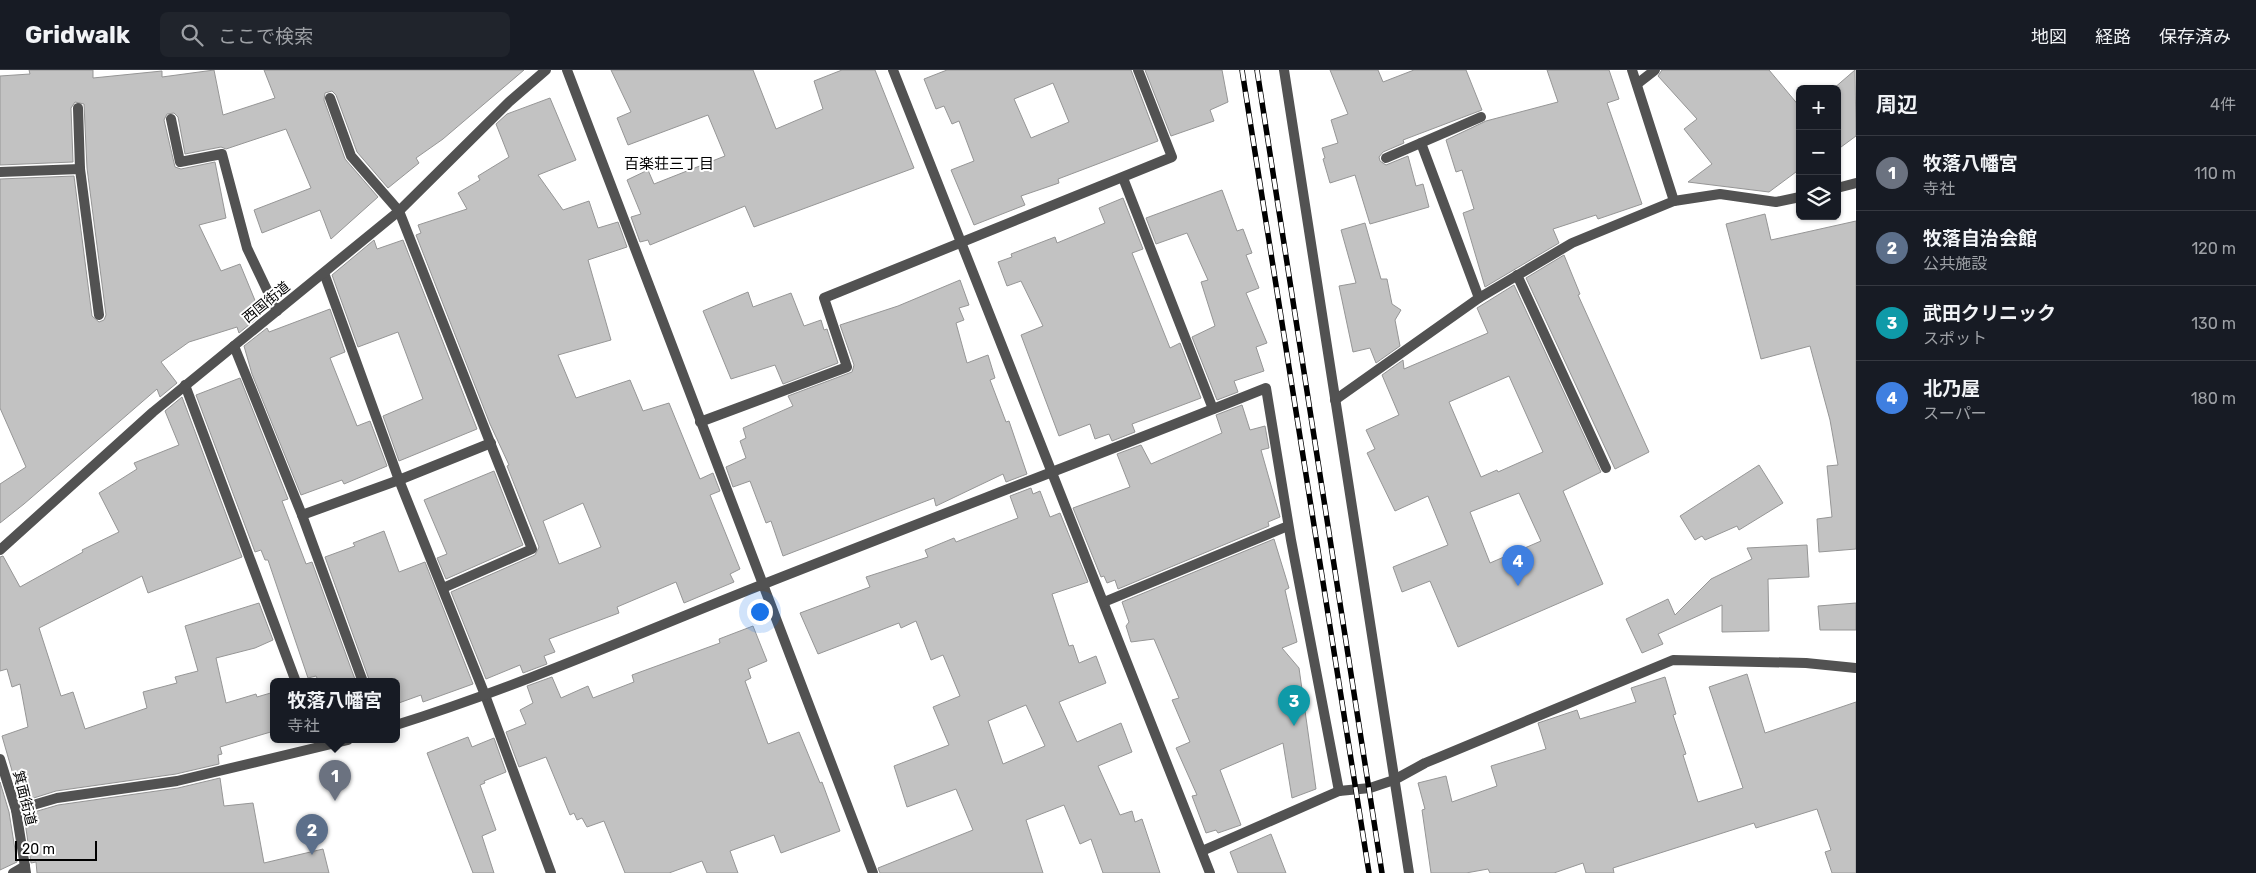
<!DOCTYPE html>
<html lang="ja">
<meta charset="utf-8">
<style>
:root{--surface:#171b24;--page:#20242c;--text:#f1f3f6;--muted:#9ea1a6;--line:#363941;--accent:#1a73e8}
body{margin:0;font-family:Rubik,"Noto Sans JP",sans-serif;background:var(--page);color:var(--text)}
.controls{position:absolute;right:15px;top:15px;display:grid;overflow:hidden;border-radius:8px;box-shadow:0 1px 4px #0004}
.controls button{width:45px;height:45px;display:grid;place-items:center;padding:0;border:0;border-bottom:1px solid var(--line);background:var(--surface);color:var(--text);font:25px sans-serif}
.scale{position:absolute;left:15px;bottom:12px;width:82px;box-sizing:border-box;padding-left:5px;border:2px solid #000;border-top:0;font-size:14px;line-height:18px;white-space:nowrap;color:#000;-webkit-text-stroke:4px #fff;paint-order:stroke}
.you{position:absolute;left:759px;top:541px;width:18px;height:18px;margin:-12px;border:4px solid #fff;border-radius:50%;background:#1a73e8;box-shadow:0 0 0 8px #1a73e833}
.badge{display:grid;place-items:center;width:32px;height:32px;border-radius:50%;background:var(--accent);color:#fff;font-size:16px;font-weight:700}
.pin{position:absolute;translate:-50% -41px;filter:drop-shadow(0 1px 2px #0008)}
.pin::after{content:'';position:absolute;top:26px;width:18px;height:15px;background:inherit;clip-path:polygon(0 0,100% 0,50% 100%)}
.popup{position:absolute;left:270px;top:608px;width:130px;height:65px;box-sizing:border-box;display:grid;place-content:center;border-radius:8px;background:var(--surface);filter:drop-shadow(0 1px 4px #0005);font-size:16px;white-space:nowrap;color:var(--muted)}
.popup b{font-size:19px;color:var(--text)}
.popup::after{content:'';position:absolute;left:50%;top:100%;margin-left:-10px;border:10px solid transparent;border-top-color:var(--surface)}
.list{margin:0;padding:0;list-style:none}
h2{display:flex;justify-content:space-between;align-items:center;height:65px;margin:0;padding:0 20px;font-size:21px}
h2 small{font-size:16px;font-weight:400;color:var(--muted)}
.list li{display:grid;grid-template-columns:32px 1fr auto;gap:15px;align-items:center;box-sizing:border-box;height:75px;padding:0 20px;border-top:1px solid var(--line)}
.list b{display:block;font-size:19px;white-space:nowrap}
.list p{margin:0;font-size:16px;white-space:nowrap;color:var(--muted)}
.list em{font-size:16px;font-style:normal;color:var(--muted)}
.icon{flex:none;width:28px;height:28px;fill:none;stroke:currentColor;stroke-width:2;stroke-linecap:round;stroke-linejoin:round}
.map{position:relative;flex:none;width:1856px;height:803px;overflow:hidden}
header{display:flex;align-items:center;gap:30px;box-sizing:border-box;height:70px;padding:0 25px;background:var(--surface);border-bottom:1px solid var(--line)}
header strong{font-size:24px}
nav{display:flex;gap:28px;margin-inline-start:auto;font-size:18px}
.search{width:350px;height:45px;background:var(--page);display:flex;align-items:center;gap:12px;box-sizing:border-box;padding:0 18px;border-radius:8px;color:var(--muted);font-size:19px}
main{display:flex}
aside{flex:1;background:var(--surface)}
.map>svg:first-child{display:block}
</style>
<header>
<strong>Gridwalk</strong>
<div class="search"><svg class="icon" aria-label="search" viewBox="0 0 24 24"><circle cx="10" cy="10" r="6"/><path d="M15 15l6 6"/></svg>ここで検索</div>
<nav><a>地図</a><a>経路</a><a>保存済み</a></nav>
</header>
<main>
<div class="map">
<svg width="1856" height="803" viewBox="0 0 1856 803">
<rect width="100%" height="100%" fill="#fff"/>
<g fill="#c2c2c2" stroke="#969696" fill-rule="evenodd">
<path d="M 29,0 L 93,0 L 93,8 L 162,1 L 162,7 L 214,0 L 223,45 L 275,28 L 264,0 L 524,0 L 443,69 L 416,88 L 419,93 L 388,118 L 357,82 L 336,25 L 332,21 L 325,23 L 324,30 L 345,89 L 378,127 L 331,169 L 320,140 L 262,163 L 254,140 L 311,118 L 286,59 L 226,79 L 221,77 L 185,84 L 178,47 L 174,43 L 167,44 L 164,50 L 175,97 L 181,99 L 215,92 L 226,148 L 199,155 L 221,201 L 240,194 L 261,245 L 239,263 L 237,257 L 189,272 L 161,292 L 177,313 L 160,327 L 157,319 L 24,434 L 0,453 L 0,414 L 26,397 L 0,338 L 0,109 L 74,106 L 92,246 L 99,252 L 104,250 L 106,245 L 87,98 L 84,34 L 75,32 L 71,38 L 73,92 L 0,95 L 0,6 L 30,4 Z"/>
<path d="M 611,0 L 753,0 L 776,59 L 823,39 L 814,11 L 842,0 L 875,0 L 914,98 L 754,157 L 745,136 L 650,175 L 648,170 L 640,172 L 631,147 L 641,144 L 627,110 L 648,100 L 654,114 L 725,86 L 708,45 L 628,75 L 617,48 L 631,42 Z"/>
<path d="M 947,0 L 1131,0 L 1158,71 L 1058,109 L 1059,113 L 1021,126 L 1025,135 L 974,155 L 951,100 L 974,91 L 959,51 L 952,54 L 944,36 L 936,39 L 924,9 ZM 1053,13 L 1069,52 L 1031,68 L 1014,29 Z"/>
<path d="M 1145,0 L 1222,0 L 1228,32 L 1210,40 L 1214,51 L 1171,66 Z"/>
<path d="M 1330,0 L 1378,0 L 1383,12 L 1414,0 L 1466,0 L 1482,40 L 1403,70 L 1404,73 L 1383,82 L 1379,87 L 1380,91 L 1386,95 L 1408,86 L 1416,116 L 1423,114 L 1429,137 L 1370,154 L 1355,105 L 1330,113 L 1323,89 L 1325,88 L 1322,78 L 1338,73 L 1331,50 L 1348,44 Z"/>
<path d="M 1547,0 L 1609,0 L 1619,29 L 1607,33 L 1642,134 L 1598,149 L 1596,145 L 1553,159 L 1559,173 L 1485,217 L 1463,143 L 1474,139 L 1462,100 L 1456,102 L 1446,70 L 1486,51 L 1558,32 Z"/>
<path d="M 1662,0 L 1769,0 L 1800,37 L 1800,99 L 1769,122 L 1688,112 L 1712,94 L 1684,59 L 1697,49 L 1658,6 Z"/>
<path d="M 1855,0 L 1856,66 L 1837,80 L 1837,19 L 1833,19 Z"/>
<path d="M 550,28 L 576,90 L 538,105 L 563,140 L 589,131 L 598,158 L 618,152 L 627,177 L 588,190 L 611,270 L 558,285 L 576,328 L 630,310 L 643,341 L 669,333 L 700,409 L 713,403 L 720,421 L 710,425 L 740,499 L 730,504 L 734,512 L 684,533 L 676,512 L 617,537 L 619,543 L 549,569 L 555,582 L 544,586 L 547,594 L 523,603 L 520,595 L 486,609 L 451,522 L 535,485 L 539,477 L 507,396 L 509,395 L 490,354 L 416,165 L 421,163 L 418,155 L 467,139 L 458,123 L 480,110 L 478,106 L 509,87 L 496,54 L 507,44 ZM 583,433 L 601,477 L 559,494 L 543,451 Z"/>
<path d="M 1222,120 L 1237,161 L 1243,159 L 1252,183 L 1246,185 L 1259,218 L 1246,223 L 1267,273 L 1256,277 L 1264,301 L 1234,311 L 1238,322 L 1217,330 L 1192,267 L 1215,256 L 1201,212 L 1208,210 L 1187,163 L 1156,174 L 1146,148 Z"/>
<path d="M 1123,128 L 1143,179 L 1132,183 L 1170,278 L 1180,273 L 1201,328 L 1132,354 L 1135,362 L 1112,371 L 1109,364 L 1095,369 L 1090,354 L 1059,366 L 1021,265 L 1043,256 L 1021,211 L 1007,216 L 998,192 L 1012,187 L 1011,184 L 1055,167 L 1057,173 L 1105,153 L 1099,138 Z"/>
<path d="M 1765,144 L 1771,170 L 1856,151 L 1856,479 L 1819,482 L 1817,449 L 1832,447 L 1827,396 L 1838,395 L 1830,350 L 1810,276 L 1761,289 L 1726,154 Z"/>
<path d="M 1365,153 L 1381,209 L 1387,209 L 1392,234 L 1401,240 L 1395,250 L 1400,276 L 1376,293 L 1370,278 L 1353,282 L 1339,216 L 1356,213 L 1341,160 Z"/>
<path d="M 374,170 L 377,179 L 403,170 L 477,359 L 399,391 L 383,346 L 423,329 L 398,262 L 358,277 L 332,205 Z"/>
<path d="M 1564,185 L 1580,224 L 1578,225 L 1649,382 L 1615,399 L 1526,208 Z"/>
<path d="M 960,210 L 969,235 L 959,238 L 964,250 L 956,253 L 967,293 L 988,285 L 995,308 L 990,310 L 1006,352 L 1009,351 L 1027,404 L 1006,412 L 1003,404 L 936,436 L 934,428 L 783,486 L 771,451 L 766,453 L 750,411 L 733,417 L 726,397 L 746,388 L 740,371 L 746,368 L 743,358 L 793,336 L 788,326 L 852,302 L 854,295 L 840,255 L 898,236 Z"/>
<path d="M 1514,215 L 1601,402 L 1563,421 L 1603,514 L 1458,577 L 1430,511 L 1402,522 L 1393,497 L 1448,475 L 1428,426 L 1395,441 L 1367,383 L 1375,379 L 1366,360 L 1399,345 L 1382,305 L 1403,290 L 1404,299 L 1488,263 L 1477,238 ZM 1509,306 L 1543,382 L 1498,402 L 1497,400 L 1481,407 L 1449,332 ZM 1519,423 L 1541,471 L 1490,493 L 1470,442 Z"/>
<path d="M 748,222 L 753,237 L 791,223 L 804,256 L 821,250 L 824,260 L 827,259 L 838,293 L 783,314 L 775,295 L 731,309 L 703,241 Z"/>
<path d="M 330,239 L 345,282 L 330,288 L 357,356 L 370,351 L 387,396 L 344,414 L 342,410 L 301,425 L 252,304 L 244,276 L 267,258 L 269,262 Z"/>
<path d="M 240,308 L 288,429 L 282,431 L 306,494 L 312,492 L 356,612 L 319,612 L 316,606 L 308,608 L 268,490 L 265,490 L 261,480 L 255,482 L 196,325 Z"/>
<path d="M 182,327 L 242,487 L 148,523 L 142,506 L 39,558 L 61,626 L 73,622 L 85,659 L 147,638 L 143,622 L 177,613 L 175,607 L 198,601 L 185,556 L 259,533 L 273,570 L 255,578 L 216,588 L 226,633 L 256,624 L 257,627 L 274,622 L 274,661 L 220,677 L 222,684 L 218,685 L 219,694 L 176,704 L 56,721 L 21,732 L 2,666 L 28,657 L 20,614 L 12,617 L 7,599 L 0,601 L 0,487 L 3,486 L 20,517 L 83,482 L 82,480 L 119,462 L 99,423 L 137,399 L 134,393 L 179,375 L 165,341 Z"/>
<path d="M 1242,335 L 1250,360 L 1265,356 L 1269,378 L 1261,380 L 1280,447 L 1268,452 L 1269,456 L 1118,519 L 1115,510 L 1107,513 L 1104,506 L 1101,507 L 1073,438 L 1130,417 L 1117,384 L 1141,375 L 1151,394 L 1222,363 L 1216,345 Z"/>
<path d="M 1759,395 L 1783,433 L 1739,460 L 1737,456 L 1705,470 L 1702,466 L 1695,470 L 1680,446 Z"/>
<path d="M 494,401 L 523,475 L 446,509 L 437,488 L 447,484 L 424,430 Z"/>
<path d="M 1031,418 L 1033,424 L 1040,421 L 1050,447 L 1060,443 L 1088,512 L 1052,524 L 1069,576 L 1073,575 L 1079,593 L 1096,586 L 1106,613 L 1059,632 L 1077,672 L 1121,653 L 1132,682 L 1098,696 L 1120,745 L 1132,741 L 1135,752 L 1142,749 L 1160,803 L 1103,803 L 1091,769 L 1080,774 L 1064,735 L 1026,750 L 1043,803 L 880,803 L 878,798 L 973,760 L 956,719 L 907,737 L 894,696 L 949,675 L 933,637 L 960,626 L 943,585 L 931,590 L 916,551 L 901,558 L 899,553 L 818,584 L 800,543 L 870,517 L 866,507 L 928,487 L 925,480 L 954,468 L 956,472 L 1018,448 L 1010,426 ZM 1026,635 L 1045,676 L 1003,694 L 988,651 Z"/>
<path d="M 384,461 L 399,502 L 425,492 L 473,614 L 423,632 L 421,625 L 396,634 L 396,612 L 370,612 L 325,487 L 355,476 L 353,473 Z"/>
<path d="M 1274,469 L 1289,518 L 1285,520 L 1297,572 L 1282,578 L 1299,598 L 1316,719 L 1292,728 L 1283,673 L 1220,700 L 1241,755 L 1218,763 L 1216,760 L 1206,763 L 1192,726 L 1197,725 L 1176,678 L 1190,672 L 1172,630 L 1179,628 L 1154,569 L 1131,572 L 1126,556 L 1129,552 L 1122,532 Z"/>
<path d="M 1807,475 L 1809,507 L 1768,509 L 1769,561 L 1722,562 L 1722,535 L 1658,564 L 1663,574 L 1642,583 L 1626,549 L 1668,529 L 1675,545 L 1711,509 L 1752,489 L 1747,478 Z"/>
<path d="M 1856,533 L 1856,560 L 1820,560 L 1818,536 Z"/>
<path d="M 753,556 L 767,591 L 748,599 L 751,608 L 745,611 L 768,674 L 799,662 L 820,713 L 822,712 L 840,761 L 781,783 L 774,765 L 730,781 L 738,803 L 707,803 L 702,791 L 669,803 L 625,803 L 604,751 L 587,757 L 582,748 L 577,750 L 574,743 L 570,745 L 546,687 L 519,697 L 506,662 L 526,654 L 520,640 L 533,633 L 527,616 L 552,607 L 561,628 L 588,616 L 593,628 L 634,612 L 632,605 L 720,573 L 719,569 Z"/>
<path d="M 1747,604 L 1765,663 L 1856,632 L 1856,803 L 1832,803 L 1825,782 L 1831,780 L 1817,739 L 1756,758 L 1754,753 L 1613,798 L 1614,803 L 1586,803 L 1583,793 L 1554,803 L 1490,803 L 1488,799 L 1466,803 L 1431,803 L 1422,740 L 1425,739 L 1418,713 L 1446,706 L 1452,732 L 1497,716 L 1491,696 L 1546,679 L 1538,653 L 1577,640 L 1580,649 L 1636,632 L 1631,618 L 1665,607 L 1676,644 L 1673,645 L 1686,684 L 1683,685 L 1698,732 L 1743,718 L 1709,617 Z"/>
<path d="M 468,667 L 472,677 L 494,668 L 506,702 L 484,711 L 485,713 L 480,715 L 496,760 L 482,766 L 494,803 L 473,803 L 427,683 Z"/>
<path d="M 220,708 L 224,736 L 253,733 L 264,793 L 323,779 L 329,803 L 37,803 L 36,792 L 31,793 L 24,745 L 58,735 L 178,718 Z"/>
<path d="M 0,712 L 9,742 L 17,792 L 0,800 Z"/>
<path d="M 1271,764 L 1286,803 L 1238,803 L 1230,782 Z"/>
</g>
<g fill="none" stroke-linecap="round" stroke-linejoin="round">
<g stroke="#525252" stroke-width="10">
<path d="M 1421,73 L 1479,228"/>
<path d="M 1386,88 L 1481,47"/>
<path d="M 1517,205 L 1606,398"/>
</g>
<g stroke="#525252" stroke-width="10">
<path d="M 567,0 L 873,803"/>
<path d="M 893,0 L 1210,803"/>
<path d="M 1637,14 L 1655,0"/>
<path d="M 330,28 L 351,86 L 399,141 L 532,479 L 443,518"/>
<path d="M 78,38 L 80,99 L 99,245"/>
<path d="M 171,49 L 180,92 L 222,84 L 247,178 L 277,241"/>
<path d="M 0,102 L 80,99"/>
<path d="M 1123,108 L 1213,339"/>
<path d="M 1837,118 L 1856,113"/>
<path d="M 1674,131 L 1720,124 L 1776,132 L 1800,127"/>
<path d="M 324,203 L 399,410 L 485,625 L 551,803"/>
<path d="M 234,276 L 302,445 L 363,612"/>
<path d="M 185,315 L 296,612"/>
<path d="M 1335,330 L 1479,228 L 1572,173 L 1674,131 L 1632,0"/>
<path d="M 700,352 L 847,297 L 824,228 L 1172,87 L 1138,0"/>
<path d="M 302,445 L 399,410 L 491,373"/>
<path d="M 0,480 L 153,342 L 399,141 L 509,32 L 546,0"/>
<path d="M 1104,532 L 1288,456"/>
<path d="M 396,655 C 521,616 642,562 764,514 C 931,448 1099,385 1266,318 L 1291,470 L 1339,721"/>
<path d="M 0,689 L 16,740 L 26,803"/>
<path d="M 16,740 L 57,728 L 177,711 L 348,670"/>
<path d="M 1202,781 L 1339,721 L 1370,718 L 1394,710 L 1425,693 L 1673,590 L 1806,593 L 1856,598"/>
<path d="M 13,803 L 25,796"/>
</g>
<path stroke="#525252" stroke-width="10" d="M 1284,0 L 1409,803"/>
<defs>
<g id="rail">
<path d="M 1242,0 L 1369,803"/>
<path d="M 1257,0 L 1382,803"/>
</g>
</defs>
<use href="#rail" stroke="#000" stroke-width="5.5"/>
<use href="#rail" stroke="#fff" stroke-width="4" stroke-dasharray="11" stroke-linecap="butt"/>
</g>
<g text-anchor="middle" stroke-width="4" stroke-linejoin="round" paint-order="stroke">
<g font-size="14" fill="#000" stroke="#fff">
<text transform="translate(266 232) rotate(-39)" y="5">西国街道</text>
<text transform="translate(25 728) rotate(76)" y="5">箕面街道</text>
</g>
<g font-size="15" fill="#000" stroke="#fff">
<text x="669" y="99">百楽荘三丁目</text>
</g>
</g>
</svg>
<div class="controls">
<button>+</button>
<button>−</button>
<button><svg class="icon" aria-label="layers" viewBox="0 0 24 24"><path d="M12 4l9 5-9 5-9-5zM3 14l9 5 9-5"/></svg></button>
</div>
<div class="scale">20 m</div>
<div class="you"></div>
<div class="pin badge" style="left:335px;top:731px;background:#6b7280">1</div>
<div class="popup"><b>牧落八幡宮</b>寺社</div>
<div class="pin badge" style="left:312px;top:785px;background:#5c6f8a">2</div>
<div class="pin badge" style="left:1294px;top:656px;background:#0f9aa8">3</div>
<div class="pin badge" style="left:1518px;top:516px;background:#3f7fe0">4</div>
</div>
<aside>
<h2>周辺<small>4件</small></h2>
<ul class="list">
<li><span class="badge" style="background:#6b7280">1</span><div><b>牧落八幡宮</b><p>寺社</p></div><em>110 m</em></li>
<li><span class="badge" style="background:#5c6f8a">2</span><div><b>牧落自治会館</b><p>公共施設</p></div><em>120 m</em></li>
<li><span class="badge" style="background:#0f9aa8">3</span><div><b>武田クリニック</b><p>スポット</p></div><em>130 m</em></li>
<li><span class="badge" style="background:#3f7fe0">4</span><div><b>北乃屋</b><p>スーパー</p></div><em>180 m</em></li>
</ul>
</aside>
</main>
